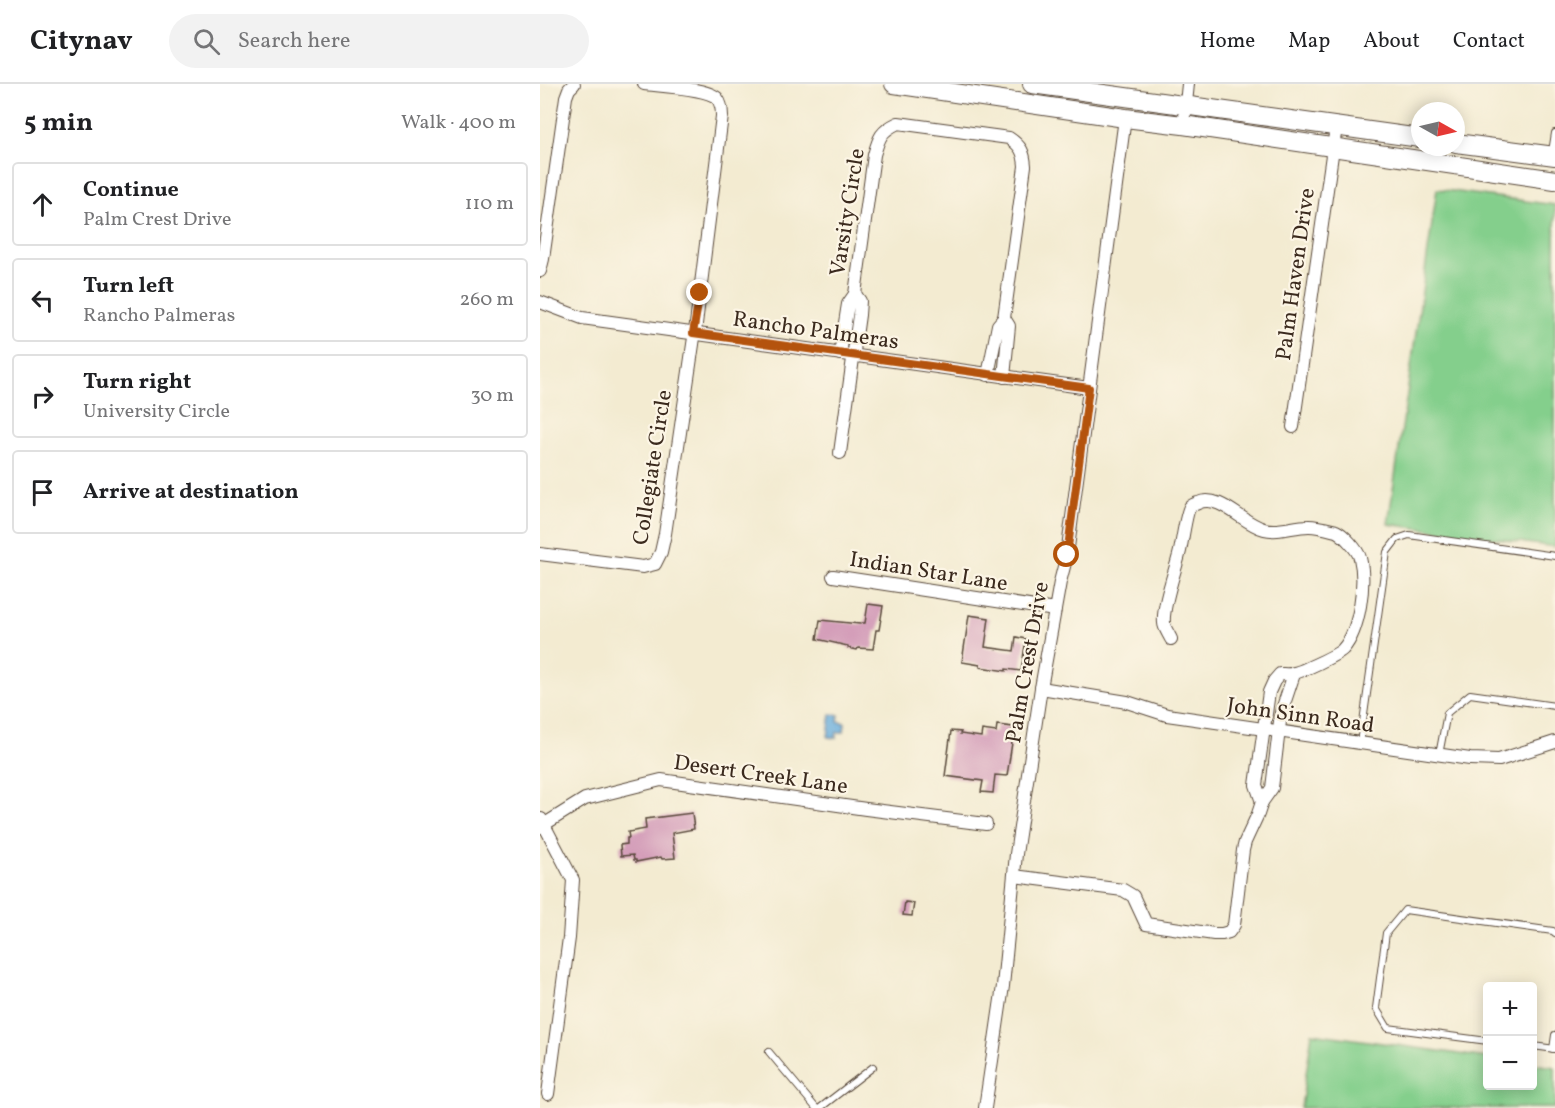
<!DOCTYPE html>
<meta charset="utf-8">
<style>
:root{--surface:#fff;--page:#f2f2f2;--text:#202124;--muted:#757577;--line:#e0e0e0}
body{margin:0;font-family:Vollkorn,serif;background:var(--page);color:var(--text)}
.controls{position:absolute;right:18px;bottom:18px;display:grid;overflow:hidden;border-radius:6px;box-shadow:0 3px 15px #0003}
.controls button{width:54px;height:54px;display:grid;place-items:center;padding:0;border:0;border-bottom:2px solid var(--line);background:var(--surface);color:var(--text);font:30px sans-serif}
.compass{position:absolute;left:871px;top:18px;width:54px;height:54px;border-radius:50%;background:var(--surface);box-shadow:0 3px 15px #0003;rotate:98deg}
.stop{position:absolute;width:18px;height:18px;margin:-14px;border:4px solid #b45309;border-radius:50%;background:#fff}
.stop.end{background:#b45309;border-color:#fff;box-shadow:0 2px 6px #0008}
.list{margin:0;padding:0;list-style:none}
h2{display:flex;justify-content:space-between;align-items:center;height:78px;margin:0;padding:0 24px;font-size:26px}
h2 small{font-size:20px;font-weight:400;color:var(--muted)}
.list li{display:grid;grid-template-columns:39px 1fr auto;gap:18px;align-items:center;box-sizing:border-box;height:84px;margin:0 12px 12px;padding:0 12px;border:2px solid var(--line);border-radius:6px}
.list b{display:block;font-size:22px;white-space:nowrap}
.list p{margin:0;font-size:20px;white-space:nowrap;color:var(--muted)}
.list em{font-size:20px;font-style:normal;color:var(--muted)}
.icon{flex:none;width:33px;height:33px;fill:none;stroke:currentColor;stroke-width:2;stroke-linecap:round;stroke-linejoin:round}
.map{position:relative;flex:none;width:1015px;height:1024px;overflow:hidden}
header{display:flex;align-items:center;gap:36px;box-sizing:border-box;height:84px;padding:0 30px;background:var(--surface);border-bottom:2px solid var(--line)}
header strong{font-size:28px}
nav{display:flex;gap:33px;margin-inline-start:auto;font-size:21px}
.search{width:420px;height:54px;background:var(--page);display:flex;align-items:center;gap:15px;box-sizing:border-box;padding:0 21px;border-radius:33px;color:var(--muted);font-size:22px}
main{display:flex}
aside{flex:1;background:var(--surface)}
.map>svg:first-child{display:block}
</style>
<header>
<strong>Citynav</strong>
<div class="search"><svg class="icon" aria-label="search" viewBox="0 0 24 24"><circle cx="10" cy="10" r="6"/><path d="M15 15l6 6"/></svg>Search here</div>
<nav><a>Home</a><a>Map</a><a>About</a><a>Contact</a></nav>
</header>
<main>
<aside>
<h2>5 min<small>Walk · 400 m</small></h2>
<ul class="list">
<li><svg class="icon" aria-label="ahead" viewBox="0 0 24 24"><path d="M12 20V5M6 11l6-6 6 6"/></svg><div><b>Continue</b><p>Palm Crest Drive</p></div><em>110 m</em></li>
<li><svg class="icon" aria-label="left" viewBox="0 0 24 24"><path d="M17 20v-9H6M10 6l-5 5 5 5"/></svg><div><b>Turn left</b><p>Rancho Palmeras</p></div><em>260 m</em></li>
<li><svg class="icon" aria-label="right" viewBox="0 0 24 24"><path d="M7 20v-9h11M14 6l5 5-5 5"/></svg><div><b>Turn right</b><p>University Circle</p></div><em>30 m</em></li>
<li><svg class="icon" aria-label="arrive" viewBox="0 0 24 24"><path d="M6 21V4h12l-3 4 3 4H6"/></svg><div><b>Arrive at destination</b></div></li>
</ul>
</aside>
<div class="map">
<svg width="1015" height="1024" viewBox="0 0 1015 1024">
<rect width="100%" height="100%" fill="#fcf5e5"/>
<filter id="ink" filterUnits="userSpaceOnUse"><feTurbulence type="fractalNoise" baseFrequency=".0167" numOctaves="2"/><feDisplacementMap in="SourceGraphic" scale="12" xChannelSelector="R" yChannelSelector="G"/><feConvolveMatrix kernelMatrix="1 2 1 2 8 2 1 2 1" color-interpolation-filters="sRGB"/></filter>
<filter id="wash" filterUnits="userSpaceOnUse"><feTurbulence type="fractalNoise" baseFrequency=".008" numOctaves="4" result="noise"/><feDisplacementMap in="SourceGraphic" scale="24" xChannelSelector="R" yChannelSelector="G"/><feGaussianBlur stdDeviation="1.35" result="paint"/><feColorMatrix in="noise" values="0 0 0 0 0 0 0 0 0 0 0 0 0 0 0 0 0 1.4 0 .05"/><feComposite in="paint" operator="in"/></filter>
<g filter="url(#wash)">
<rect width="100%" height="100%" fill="#f3ebd1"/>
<g fill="#84cf8c" stroke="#607c55" stroke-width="1.5">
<path d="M 897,105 L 1015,121 L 1015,463 L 848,440 Z"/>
<path d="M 772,949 L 947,974 L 948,1002 L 993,1002 L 993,980 L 1015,983 L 1015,1024 L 761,1024 Z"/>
</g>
<path fill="#66acdc" stroke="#506b7d" stroke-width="1.5" d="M 291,630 L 299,631 L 298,637 L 305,639 L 304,648 L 297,648 L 296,654 L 288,653 Z"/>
<g id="blocks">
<g fill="#d49eb9">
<path d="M 328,520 L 343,522 L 339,546 L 336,546 L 333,565 L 318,564 L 317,566 L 308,564 L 308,562 L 277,555 L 280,536 L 320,540 L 321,539 L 325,539 Z"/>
<path d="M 429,531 L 449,534 L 445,563 L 474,567 L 476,553 L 486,555 L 481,587 L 466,585 L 466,587 L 440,583 L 440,581 L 422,578 Z"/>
<path d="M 457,641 L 473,643 L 472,652 L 473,652 L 467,692 L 455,691 L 453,709 L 441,708 L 443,697 L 405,692 L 411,647 L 421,648 L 420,650 L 441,653 L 442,646 L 456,648 Z"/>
<path d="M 152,729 L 154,745 L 132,749 L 135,774 L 122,775 L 121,773 L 96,778 L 96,776 L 94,776 L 93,771 L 81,772 L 80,761 L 87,760 L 87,754 L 89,754 L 88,748 L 106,745 L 105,735 Z"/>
<path d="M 365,818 L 374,819 L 372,832 L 363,831 Z"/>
</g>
</g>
</g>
<g filter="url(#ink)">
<use href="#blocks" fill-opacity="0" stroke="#574739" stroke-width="1.5"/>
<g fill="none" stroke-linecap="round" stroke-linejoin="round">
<defs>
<g id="lane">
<path d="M 1012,68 L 1015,49"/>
<path d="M 820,659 L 847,468 L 857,455 L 869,451 L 1015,472"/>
<path d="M 899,671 L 907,629 L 930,610 L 1015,622"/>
<path d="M 948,957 L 848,944 L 836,924 L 846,849 L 865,826 L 1013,847 L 1015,849"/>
<path d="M 993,962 L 1015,965"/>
<path d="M 1013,965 L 1015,951"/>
<path d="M 229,968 L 276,1024"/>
<path d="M 280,1024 L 333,983"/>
</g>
<g id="street">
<path d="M 645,29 L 648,0"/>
<path d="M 0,187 L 3,175 L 26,13 L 29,5 L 34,0"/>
<path d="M 315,210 L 334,71 C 339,53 341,47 358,39 L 469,54 C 481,62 484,68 485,82 L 464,234"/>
<path d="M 0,218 L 42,234 L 549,304"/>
<path d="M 300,270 L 308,220 L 315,210 L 320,217 L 319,231 L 300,369"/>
<path d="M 448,291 L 458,241 L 464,234 L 469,242 L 464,293"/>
<path d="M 753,343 L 796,43"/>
<path d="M 0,470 L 103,483 L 115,480 L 121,468 L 125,450 L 156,240 L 182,32 C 182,26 181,19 177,14 C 167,4 120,2 104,0"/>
<path d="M 293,492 L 515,526"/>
<path d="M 631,555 C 629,550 624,544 624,539 C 622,522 636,485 640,467 C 642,459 646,428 650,423 C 652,421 655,420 658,419 C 680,409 703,440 724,445 C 739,449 753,442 769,442 C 777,442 788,445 796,447 C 803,450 818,466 820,474 C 826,498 820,546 803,565 C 799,570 761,588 754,589 C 750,591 744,590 740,590 L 734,597 L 729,608 L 716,701 L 722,718"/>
<path d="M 501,604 L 587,618 L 627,631 L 930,675 L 959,676 L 1015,658"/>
<path d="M 1,735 L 33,796 L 29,854 L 8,1010"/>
<path d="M 0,743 L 45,715 L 121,696 L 326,725 L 446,740"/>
<path d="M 474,792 L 583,806 L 593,812 L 606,840 L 674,850 L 682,850 L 689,848 L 694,841 L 703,766 L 705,758 L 718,730 L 722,718 L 732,704 L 741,629 L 754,590"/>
<path d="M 445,1024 L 463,902 L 476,770 L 501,604 L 520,498 L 527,471 L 585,34"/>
</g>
<g id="secondary">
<path d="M 354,0 L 585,34 L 643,41 L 1015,96"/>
<path d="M 492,0 L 880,54"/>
<path d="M 916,59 L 1015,72"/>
</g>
</defs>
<use href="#lane" stroke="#574739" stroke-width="8"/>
<use href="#street" stroke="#574739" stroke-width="14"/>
<use href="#secondary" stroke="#574739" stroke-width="20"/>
<use href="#lane" stroke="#fff" stroke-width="6"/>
<use href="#street" stroke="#fff" stroke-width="12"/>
<use href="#secondary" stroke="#fff" stroke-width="18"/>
</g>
</g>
<g fill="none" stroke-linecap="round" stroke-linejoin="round" filter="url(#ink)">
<path stroke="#b45309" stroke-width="8" d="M 160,209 L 153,249 L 549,304 L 527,471"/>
</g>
<g text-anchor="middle" stroke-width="4.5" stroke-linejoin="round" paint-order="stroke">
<g font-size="22" fill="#3b2a1e" stroke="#fcf5e5">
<text transform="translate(306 128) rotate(-81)" y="8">Varsity Circle</text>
<text transform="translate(754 190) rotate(-82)" y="8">Palm Haven Drive</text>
<text transform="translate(276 245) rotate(8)" y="8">Rancho Palmeras</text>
<text transform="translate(111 383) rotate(-81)" y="8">Collegiate Circle</text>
<text transform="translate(389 486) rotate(9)" y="8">Indian Star Lane</text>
<text transform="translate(486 578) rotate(-80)" y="8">Palm Crest Drive</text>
<text transform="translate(761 630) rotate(8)" y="8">John Sinn Road</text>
<text transform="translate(221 689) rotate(8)" y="8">Desert Creek Lane</text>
</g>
</g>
</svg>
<div class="controls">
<button>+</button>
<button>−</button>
</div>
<svg class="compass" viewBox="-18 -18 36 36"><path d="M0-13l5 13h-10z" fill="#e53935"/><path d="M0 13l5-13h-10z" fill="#757577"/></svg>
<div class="stop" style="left:527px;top:471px"></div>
<div class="stop end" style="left:160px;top:209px"></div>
</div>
</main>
